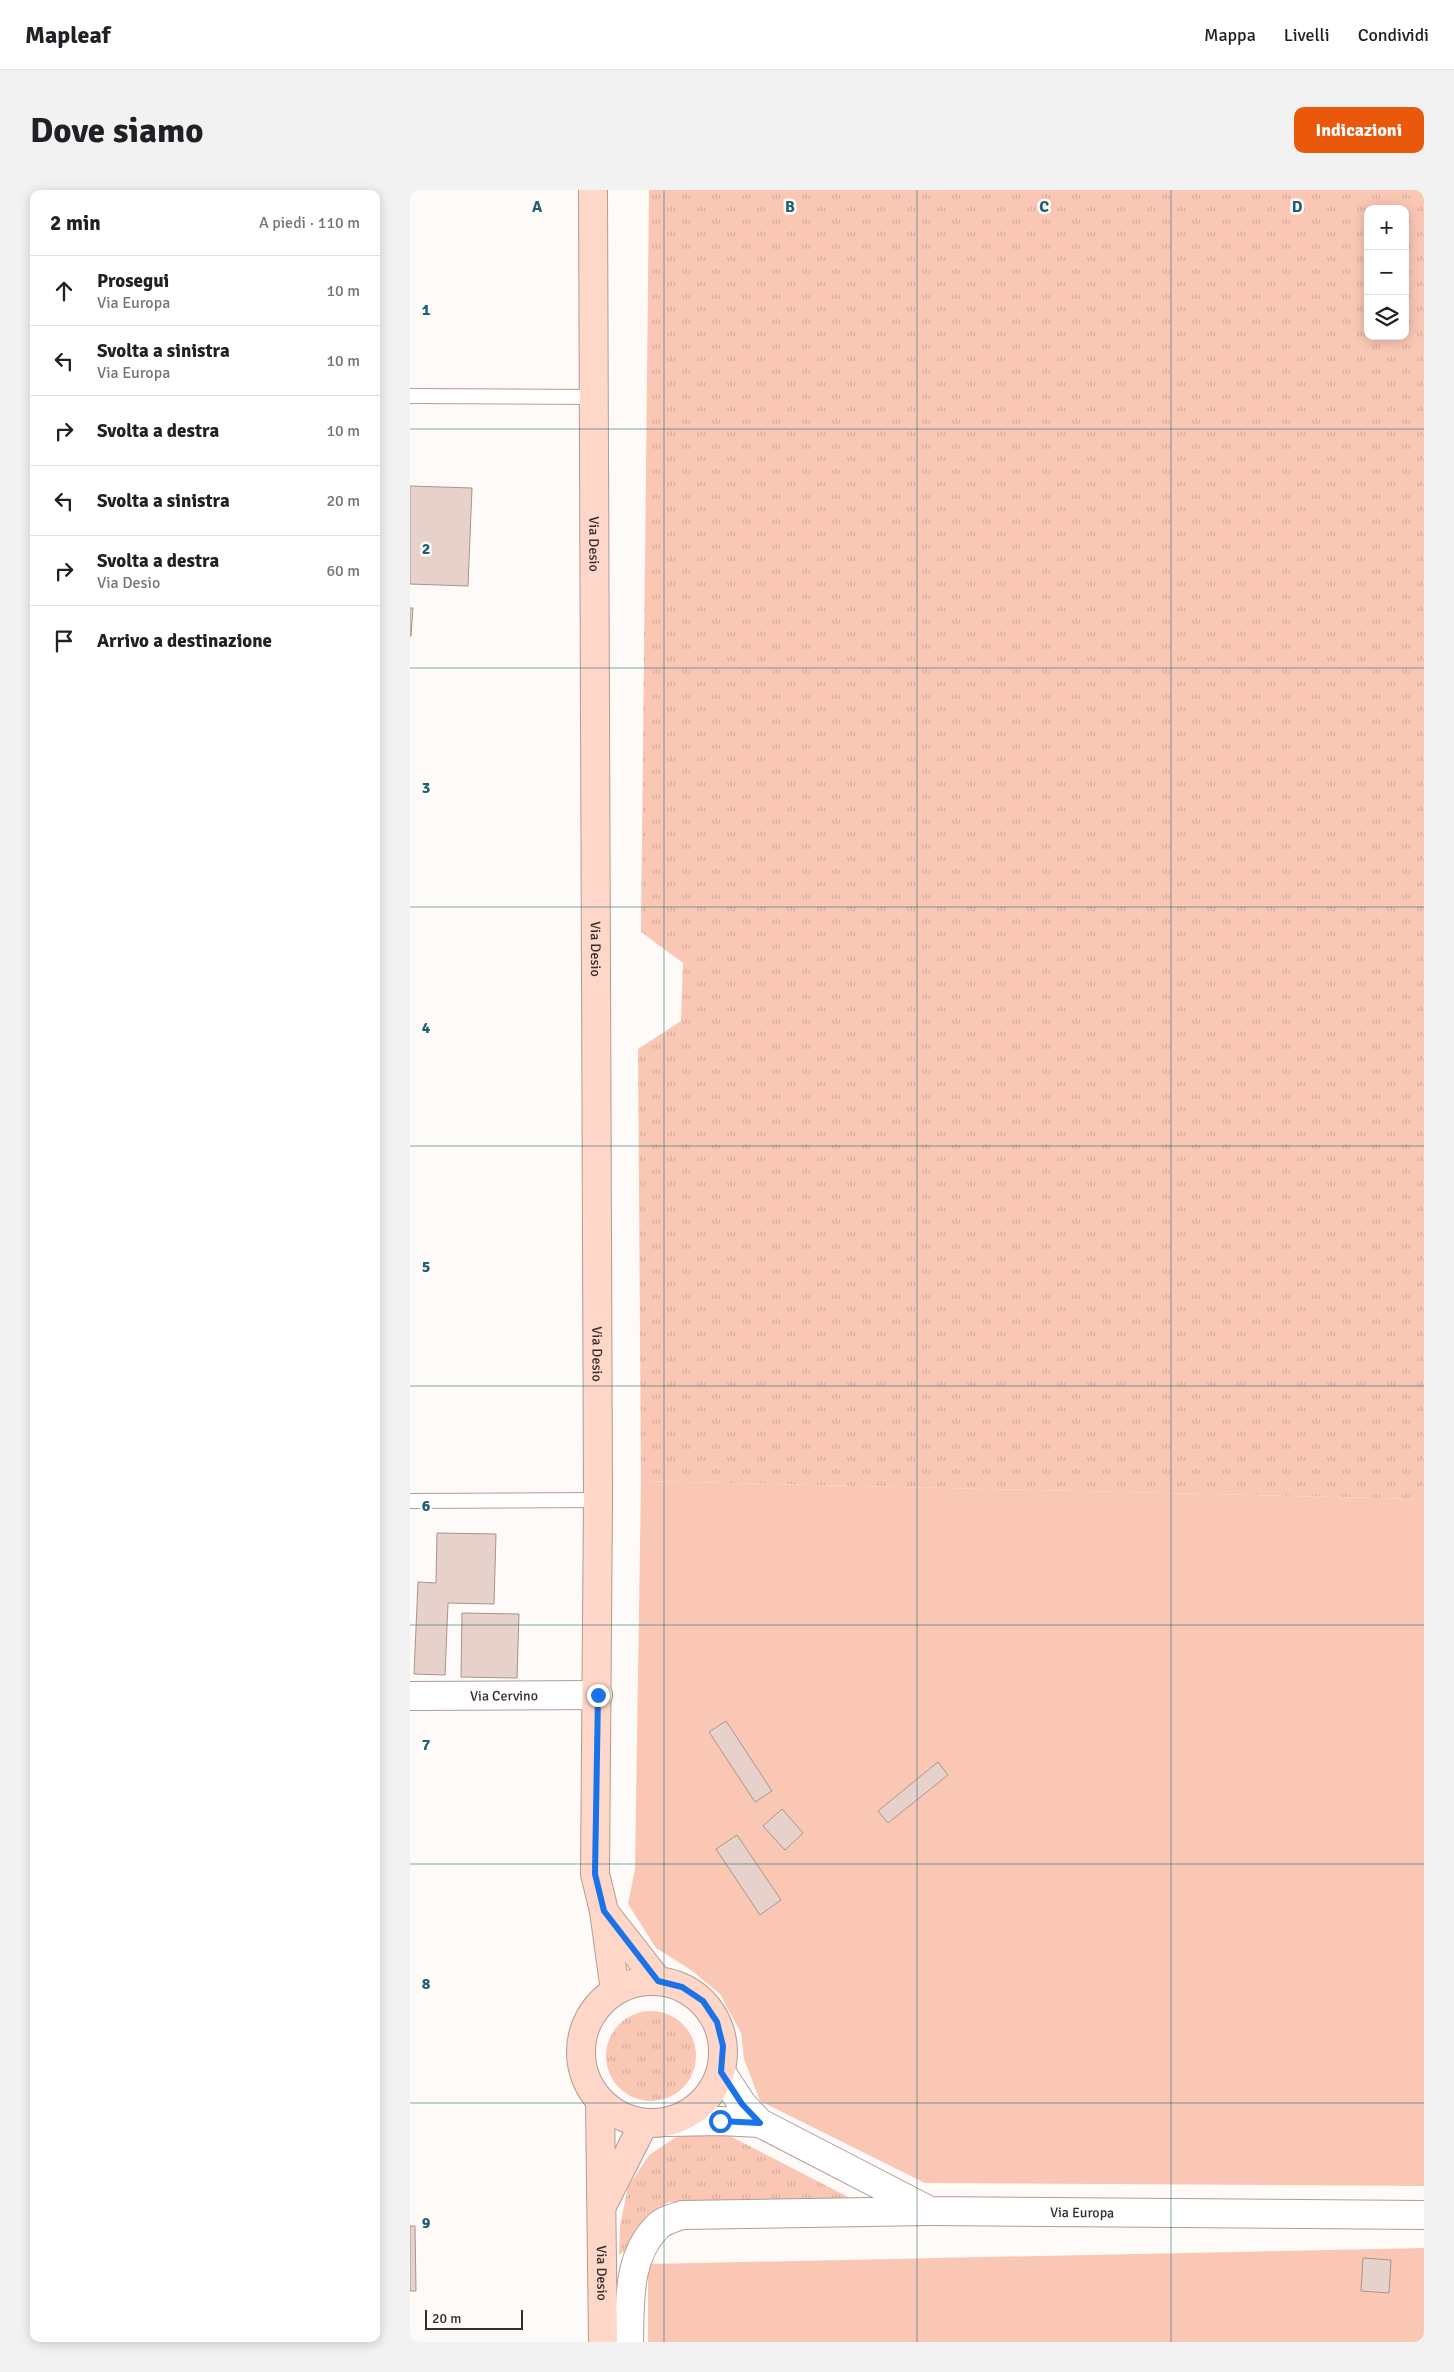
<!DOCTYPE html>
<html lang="it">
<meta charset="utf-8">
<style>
:root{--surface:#fff;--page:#f2f2f2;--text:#202124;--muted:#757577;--line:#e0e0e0;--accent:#ea580c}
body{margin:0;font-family:Signika,sans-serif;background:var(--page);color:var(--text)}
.controls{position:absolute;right:15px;top:15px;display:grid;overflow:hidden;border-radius:10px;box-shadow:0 2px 12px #0003}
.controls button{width:45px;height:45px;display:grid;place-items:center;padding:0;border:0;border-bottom:1px solid var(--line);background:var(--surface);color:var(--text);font:25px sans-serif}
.scale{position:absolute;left:15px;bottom:12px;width:98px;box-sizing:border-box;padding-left:5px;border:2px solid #352d2a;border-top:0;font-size:14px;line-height:18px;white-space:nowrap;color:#352d2a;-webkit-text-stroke:4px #fefaf8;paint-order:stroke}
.stop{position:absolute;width:15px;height:15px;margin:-11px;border:4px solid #1a73e8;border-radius:50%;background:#fff}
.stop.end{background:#1a73e8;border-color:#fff;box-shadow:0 1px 5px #0008}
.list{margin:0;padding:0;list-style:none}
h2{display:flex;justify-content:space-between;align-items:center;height:65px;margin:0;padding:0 20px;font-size:21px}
h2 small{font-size:16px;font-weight:400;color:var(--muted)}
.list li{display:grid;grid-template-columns:32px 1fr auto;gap:15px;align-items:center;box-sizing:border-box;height:70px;padding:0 20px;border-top:1px solid var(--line)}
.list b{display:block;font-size:19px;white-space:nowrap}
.list p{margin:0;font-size:16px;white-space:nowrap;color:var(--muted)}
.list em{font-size:16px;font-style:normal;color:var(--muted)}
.icon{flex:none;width:28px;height:28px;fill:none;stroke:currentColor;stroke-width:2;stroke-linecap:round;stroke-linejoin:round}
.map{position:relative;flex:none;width:1014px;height:2152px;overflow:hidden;border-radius:10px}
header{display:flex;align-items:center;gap:30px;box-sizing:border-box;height:70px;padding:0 25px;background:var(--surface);border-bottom:1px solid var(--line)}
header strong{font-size:24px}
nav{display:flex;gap:28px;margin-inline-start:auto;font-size:18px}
.intro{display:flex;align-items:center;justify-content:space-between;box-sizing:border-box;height:120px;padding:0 30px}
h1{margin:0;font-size:35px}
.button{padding:12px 22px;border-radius:10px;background:var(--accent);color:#fff;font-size:18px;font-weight:700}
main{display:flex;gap:30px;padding:0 30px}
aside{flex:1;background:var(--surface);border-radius:10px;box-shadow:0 2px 12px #0003}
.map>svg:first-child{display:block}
</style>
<header>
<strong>Mapleaf</strong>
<nav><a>Mappa</a><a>Livelli</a><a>Condividi</a></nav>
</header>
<div class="intro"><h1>Dove siamo</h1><a class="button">Indicazioni</a></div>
<main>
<aside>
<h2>2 min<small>A piedi · 110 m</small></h2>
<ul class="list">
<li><svg class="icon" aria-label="ahead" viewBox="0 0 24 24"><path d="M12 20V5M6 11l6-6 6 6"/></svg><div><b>Prosegui</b><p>Via Europa</p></div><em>10 m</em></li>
<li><svg class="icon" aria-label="left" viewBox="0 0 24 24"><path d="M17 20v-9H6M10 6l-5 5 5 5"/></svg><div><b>Svolta a sinistra</b><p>Via Europa</p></div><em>10 m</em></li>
<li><svg class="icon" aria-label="right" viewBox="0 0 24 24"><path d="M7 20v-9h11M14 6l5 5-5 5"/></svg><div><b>Svolta a destra</b></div><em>10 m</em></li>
<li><svg class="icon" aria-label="left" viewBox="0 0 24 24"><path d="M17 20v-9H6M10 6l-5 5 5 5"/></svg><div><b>Svolta a sinistra</b></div><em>20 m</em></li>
<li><svg class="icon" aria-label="right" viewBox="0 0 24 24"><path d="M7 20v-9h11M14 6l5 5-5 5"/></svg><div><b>Svolta a destra</b><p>Via Desio</p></div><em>60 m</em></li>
<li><svg class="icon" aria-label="arrive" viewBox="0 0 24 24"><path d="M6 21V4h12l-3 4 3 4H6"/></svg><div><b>Arrivo a destinazione</b></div></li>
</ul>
</aside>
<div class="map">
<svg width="1014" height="2152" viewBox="0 0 1014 2152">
<defs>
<pattern id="grass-tufts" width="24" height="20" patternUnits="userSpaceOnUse" patternTransform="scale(1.25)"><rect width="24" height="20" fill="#fac7b5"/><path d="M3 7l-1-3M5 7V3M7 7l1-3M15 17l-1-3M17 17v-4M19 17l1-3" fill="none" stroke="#d7ab9c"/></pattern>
</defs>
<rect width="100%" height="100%" fill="#fefaf8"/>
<g fill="url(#grass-tufts)" fill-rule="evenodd">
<path d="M 239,0 L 1014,0 L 1014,1309 L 231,1291 L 228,859 L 271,831 L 273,773 L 231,742 ZM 958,19 L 995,19 L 995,146 L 958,146 Z"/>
<circle cx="241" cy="1866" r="45"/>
<path d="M 318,1945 L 446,2011 L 259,2012 L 237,2025 L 215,2061 L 209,2065 L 210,2035 L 218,1997 L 239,1965 L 268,1946 Z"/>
</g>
<g fill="#fac7b5">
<path d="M 231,1291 L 1014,1309 L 1014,1996 L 515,1993 L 350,1911 L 334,1869 L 331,1843 L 310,1804 L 281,1780 L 246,1758 L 218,1714 L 225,1679 Z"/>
<path d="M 1014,2058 L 1014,2152 L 238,2152 L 238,2074 Z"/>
</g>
<g fill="#e6d2cb" stroke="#a8948e">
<path d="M 0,296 L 62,298 L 58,396 L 0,394 Z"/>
<path d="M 0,418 L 3,418 L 1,446 L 0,446 Z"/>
<path d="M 27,1343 L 86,1344 L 84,1414 L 38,1413 L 35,1485 L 4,1484 L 8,1392 L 26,1393 Z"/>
<path d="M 52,1423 L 109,1424 L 107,1488 L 51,1487 Z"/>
<path d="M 316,1531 L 362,1601 L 345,1612 L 299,1542 Z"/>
<path d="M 528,1572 L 538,1585 L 478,1633 L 468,1621 Z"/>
<path d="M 372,1619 L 393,1643 L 375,1660 L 353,1636 Z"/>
<path d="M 327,1645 L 371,1710 L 350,1725 L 306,1659 Z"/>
<path d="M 0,2036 L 5,2036 L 6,2101 L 0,2101 Z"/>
<path d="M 953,2068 L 981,2070 L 979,2103 L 951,2101 Z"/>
</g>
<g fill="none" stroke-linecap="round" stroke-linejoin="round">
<defs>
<g id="lane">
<path d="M 0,206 L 183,207"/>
<path d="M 0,1311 L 188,1310"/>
</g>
<g id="street">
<path id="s1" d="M 0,1506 L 188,1505"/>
<path id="s2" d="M 311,1882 L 332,1914 L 350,1933 L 520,2021 L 1014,2025"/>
<path d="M 258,1932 L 310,1931 L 350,1933"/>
<path d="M 219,2152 C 220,2113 217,2067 247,2037 C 252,2031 264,2028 272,2025 L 518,2021"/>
</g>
<g id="secondary">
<path id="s3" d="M 183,0 L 188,1310 L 185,1684 L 194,1721 L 205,1801"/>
<path d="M 194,1722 L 248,1791"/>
<circle cx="242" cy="1862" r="71"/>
<path id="s4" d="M 190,1911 L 193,2152"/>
<path d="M 193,2014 L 234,1933"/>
</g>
</defs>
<use href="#lane" stroke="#b09d96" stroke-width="16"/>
<use href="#street" stroke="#b09d96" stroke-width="30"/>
<use href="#secondary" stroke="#b09d96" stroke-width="30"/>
<use href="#lane" stroke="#fff" stroke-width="14"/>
<use href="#street" stroke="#fff" stroke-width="28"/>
<use href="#secondary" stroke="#fed7c8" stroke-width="28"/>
</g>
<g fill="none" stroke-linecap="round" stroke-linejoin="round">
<path stroke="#1a73e8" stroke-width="6" d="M 188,1505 L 185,1684 L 194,1721 L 248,1791 L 272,1797 L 293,1811 L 307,1832 L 313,1856 L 311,1882 L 332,1914 L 350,1933 L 310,1931"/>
</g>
<path fill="none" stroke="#1d6073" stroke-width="1" stroke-opacity="0.55" d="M 254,0 L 254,2152M 507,0 L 507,2152M 761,0 L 761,2152M 0,239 L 1014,239M 0,478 L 1014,478M 0,717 L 1014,717M 0,956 L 1014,956M 0,1196 L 1014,1196M 0,1435 L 1014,1435M 0,1674 L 1014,1674M 0,1913 L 1014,1913"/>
<g text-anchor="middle" stroke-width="5" stroke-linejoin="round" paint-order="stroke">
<g font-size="14" fill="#352d2a" stroke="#fefaf8">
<text dy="5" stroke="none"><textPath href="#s3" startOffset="354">Via Desio</textPath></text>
<text dy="5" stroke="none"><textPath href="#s3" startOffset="759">Via Desio</textPath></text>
<text dy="5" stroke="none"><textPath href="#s3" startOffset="1164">Via Desio</textPath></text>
<text dy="5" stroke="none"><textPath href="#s1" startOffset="94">Via Cervino</textPath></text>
<text dy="5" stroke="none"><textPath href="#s2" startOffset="408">Via Europa</textPath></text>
<text dy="5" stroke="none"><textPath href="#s4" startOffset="172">Via Desio</textPath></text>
</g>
</g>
<g font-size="16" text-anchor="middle" font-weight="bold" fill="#1d6073" stroke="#fefaf8" stroke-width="5" stroke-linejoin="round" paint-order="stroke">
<text x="127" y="22">A</text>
<text x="380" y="22">B</text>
<text x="634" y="22">C</text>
<text x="887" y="22">D</text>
<text x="16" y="125">1</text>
<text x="16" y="364">2</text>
<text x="16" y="603">3</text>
<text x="16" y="843">4</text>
<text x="16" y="1082">5</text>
<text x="16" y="1321">6</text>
<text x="16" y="1560">7</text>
<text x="16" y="1799">8</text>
<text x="16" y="2038">9</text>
</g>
</svg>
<div class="controls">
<button>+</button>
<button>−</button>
<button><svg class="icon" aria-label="layers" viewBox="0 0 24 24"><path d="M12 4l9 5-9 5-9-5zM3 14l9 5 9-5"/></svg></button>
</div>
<div class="scale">20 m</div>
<div class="stop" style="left:310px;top:1931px"></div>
<div class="stop end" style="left:188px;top:1505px"></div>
</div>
</main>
